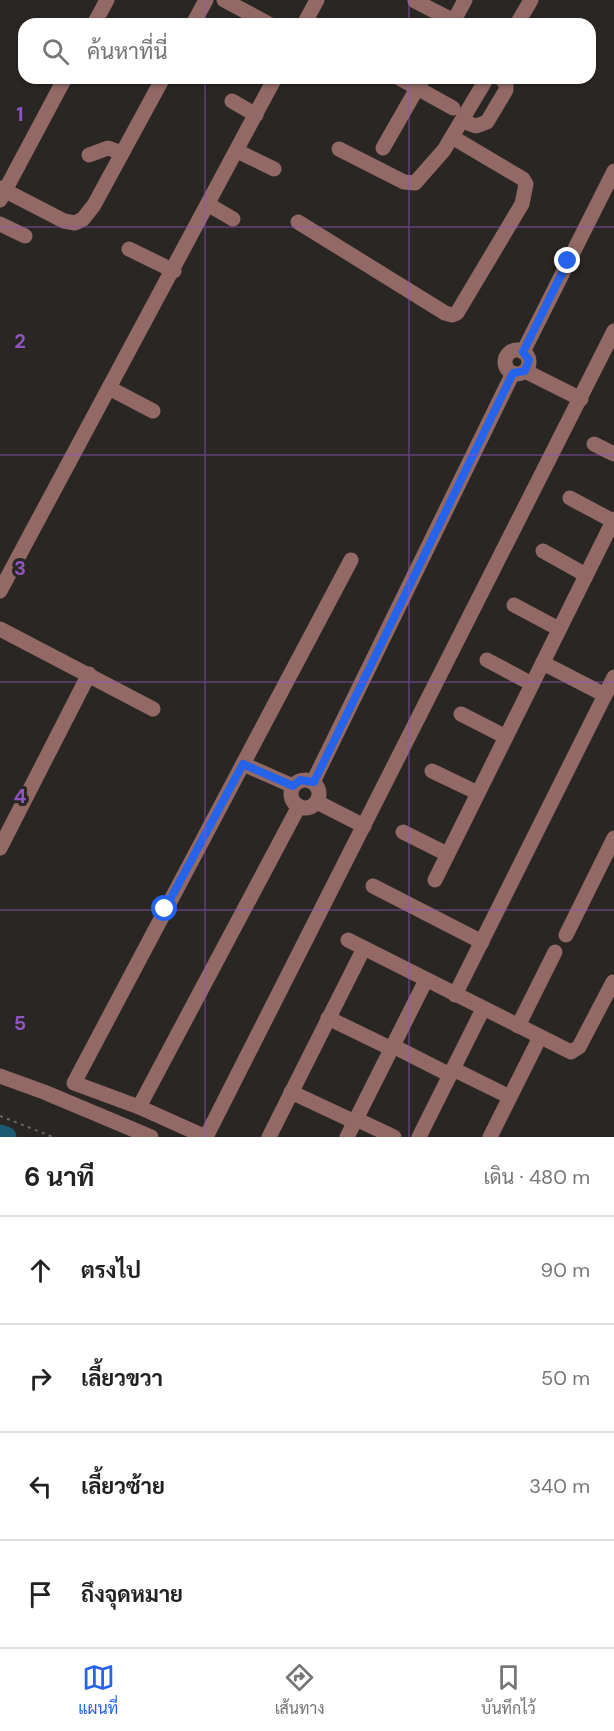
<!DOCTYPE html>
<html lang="th">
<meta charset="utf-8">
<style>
:root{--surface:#fff;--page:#f6f6f6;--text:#222;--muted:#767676;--line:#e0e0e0;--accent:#2563eb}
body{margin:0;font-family:"DM Sans",Sarabun,sans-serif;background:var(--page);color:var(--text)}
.stop{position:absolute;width:18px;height:18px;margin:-14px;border:4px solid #2563eb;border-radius:50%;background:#fff}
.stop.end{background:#2563eb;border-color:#fff;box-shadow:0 2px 6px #0008}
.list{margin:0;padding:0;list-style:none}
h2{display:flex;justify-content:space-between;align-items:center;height:78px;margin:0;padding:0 24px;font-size:26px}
h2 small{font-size:20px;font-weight:400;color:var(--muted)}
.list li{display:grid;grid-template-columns:39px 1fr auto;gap:18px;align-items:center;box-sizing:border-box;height:108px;padding:0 24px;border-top:2px solid var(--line)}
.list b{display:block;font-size:22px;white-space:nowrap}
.list em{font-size:20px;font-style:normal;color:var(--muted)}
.icon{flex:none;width:33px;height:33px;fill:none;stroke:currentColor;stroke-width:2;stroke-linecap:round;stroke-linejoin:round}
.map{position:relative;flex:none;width:614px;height:1137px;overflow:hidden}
.search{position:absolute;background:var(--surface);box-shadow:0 2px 4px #0004;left:18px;right:18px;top:18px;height:66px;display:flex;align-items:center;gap:15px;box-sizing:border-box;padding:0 21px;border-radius:18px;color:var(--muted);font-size:22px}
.sheet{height:510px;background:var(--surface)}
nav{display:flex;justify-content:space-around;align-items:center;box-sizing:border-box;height:84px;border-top:2px solid var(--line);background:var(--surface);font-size:16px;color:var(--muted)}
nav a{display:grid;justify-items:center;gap:3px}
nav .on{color:var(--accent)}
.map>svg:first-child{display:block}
</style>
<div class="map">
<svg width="614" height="1137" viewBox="0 0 614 1137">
<rect width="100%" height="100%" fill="#2a2623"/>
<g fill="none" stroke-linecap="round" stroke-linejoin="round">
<path stroke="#1b5a70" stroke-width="21" d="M 0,1135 L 6,1137"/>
<path stroke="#6b6765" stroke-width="2" stroke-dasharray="3 4.5" stroke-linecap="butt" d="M 0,1116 L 53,1137"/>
<g stroke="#926965" stroke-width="15">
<path d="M 224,0 L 269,24"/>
<path d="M 415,1 L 454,21"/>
<path d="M 94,24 L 107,0"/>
<path d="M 193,24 L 206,0"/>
<path d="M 304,24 L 317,0"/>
<path d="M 452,24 L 465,0"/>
<path d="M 517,24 L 531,0"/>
<path d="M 399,78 L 453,108"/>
<path d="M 232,101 L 256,115"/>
<path d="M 462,121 L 476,126 L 487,122 L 506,90 L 506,84 L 501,78"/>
<path d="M 383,148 L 423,78"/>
<path d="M 339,149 L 404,182 L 415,183 L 444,150 L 487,78"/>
<path d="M 237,151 L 274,169"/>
<path d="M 89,155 L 108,148 L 122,153"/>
<path d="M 0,188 L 64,221 L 75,223 L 83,219 L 94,205 L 163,78"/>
<path d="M 0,200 L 65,78"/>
<path d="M 209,205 L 233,219"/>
<path d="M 298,222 L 445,313 L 452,315 L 457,313 L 522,204 L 526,184 L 523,179 L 452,137"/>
<path d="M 0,224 L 25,236"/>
<path d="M 129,249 L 174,271"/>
<circle cx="517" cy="362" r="12"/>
<path d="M 523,352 L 614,171"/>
<path d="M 525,371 L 581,399"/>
<path d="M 111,389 L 153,411"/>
<path d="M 594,444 L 614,454"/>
<path d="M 570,498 L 613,521"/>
<path d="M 543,551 L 586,575"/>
<path d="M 0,591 L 275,78"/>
<path d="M 514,605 L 559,629"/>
<path d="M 0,629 L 153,709"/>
<path d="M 487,660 L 532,684"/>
<path d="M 543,663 L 605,695"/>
<path d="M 461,714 L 506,737"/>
<path d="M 243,764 L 293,786"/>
<path d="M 432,771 L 478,793"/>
<circle cx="305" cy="794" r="14"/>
<path d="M 313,782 L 513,373"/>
<path d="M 317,802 L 364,826"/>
<path d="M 299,806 L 139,1107 L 74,1083 L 351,560"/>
<path d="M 403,832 L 447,854"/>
<path d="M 0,848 L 89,674"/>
<path d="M 435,880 L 614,519"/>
<path d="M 373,886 L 482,942"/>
<path d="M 566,935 L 614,838"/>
<path d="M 348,940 L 571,1052 L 579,1047 L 613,982"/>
<path d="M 455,995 L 614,677"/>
<path d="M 328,1018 L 392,1049"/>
<path d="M 518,1026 L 555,952"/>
<path d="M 393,1046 L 450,1075"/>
<path d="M 453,1069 L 510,1097"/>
<path d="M 0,1076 L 44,1092 L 151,1137"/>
<path d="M 291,1092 L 355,1122"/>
<path d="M 139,1107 L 206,1137 L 614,331"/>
<path d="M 356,1119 L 394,1137"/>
<path d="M 269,1137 L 364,948"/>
<path d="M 347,1137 L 426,980"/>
<path d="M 419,1137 L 483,1009"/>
<path d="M 490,1137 L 540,1037"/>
</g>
</g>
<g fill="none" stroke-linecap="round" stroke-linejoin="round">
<path stroke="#2563eb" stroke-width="8" d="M 165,909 L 243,764 L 293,786 L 300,780 L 314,782 L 513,373 L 525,371 L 529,360 L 523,352 L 568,261"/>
</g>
<path fill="none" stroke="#9155c3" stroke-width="1.5" stroke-opacity="0.55" d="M 205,0 L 205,24M 409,0 L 409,24M 205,78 L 205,1137M 409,78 L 409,1137M 0,227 L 614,227M 0,455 L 614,455M 0,682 L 614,682M 0,910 L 614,910"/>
<g font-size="20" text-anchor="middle" font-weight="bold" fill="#9155c3" stroke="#2a2623" stroke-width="6" stroke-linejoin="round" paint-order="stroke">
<text x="20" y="121">1</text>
<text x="20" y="348">2</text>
<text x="20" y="575">3</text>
<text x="20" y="803">4</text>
<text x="20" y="1030">5</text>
</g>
</svg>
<div class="stop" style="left:165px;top:909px"></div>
<div class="stop end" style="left:568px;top:261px"></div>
<div class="search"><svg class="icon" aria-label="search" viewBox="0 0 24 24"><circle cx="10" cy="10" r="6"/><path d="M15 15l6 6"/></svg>ค้นหาที่นี่</div>
</div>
<section class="sheet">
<h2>6 นาที<small>เดิน · 480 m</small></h2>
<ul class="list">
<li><svg class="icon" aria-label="ahead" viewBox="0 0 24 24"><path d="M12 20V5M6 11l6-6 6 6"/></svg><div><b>ตรงไป</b></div><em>90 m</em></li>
<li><svg class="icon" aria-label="right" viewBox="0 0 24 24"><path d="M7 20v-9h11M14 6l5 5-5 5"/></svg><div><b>เลี้ยวขวา</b></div><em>50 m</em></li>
<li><svg class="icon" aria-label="left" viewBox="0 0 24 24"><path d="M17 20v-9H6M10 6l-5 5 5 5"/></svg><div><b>เลี้ยวซ้าย</b></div><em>340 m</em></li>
<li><svg class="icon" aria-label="arrive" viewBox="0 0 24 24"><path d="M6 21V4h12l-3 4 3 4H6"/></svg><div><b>ถึงจุดหมาย</b></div></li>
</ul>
</section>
<nav>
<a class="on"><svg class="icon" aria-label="map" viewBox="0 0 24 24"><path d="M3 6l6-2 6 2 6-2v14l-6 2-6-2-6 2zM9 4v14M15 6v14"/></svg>แผนที่</a>
<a><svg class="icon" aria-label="directions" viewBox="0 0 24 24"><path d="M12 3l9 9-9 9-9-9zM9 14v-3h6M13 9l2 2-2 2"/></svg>เส้นทาง</a>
<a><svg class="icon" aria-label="saved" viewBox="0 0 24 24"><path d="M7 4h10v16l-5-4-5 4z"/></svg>บันทึกไว้</a>
</nav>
